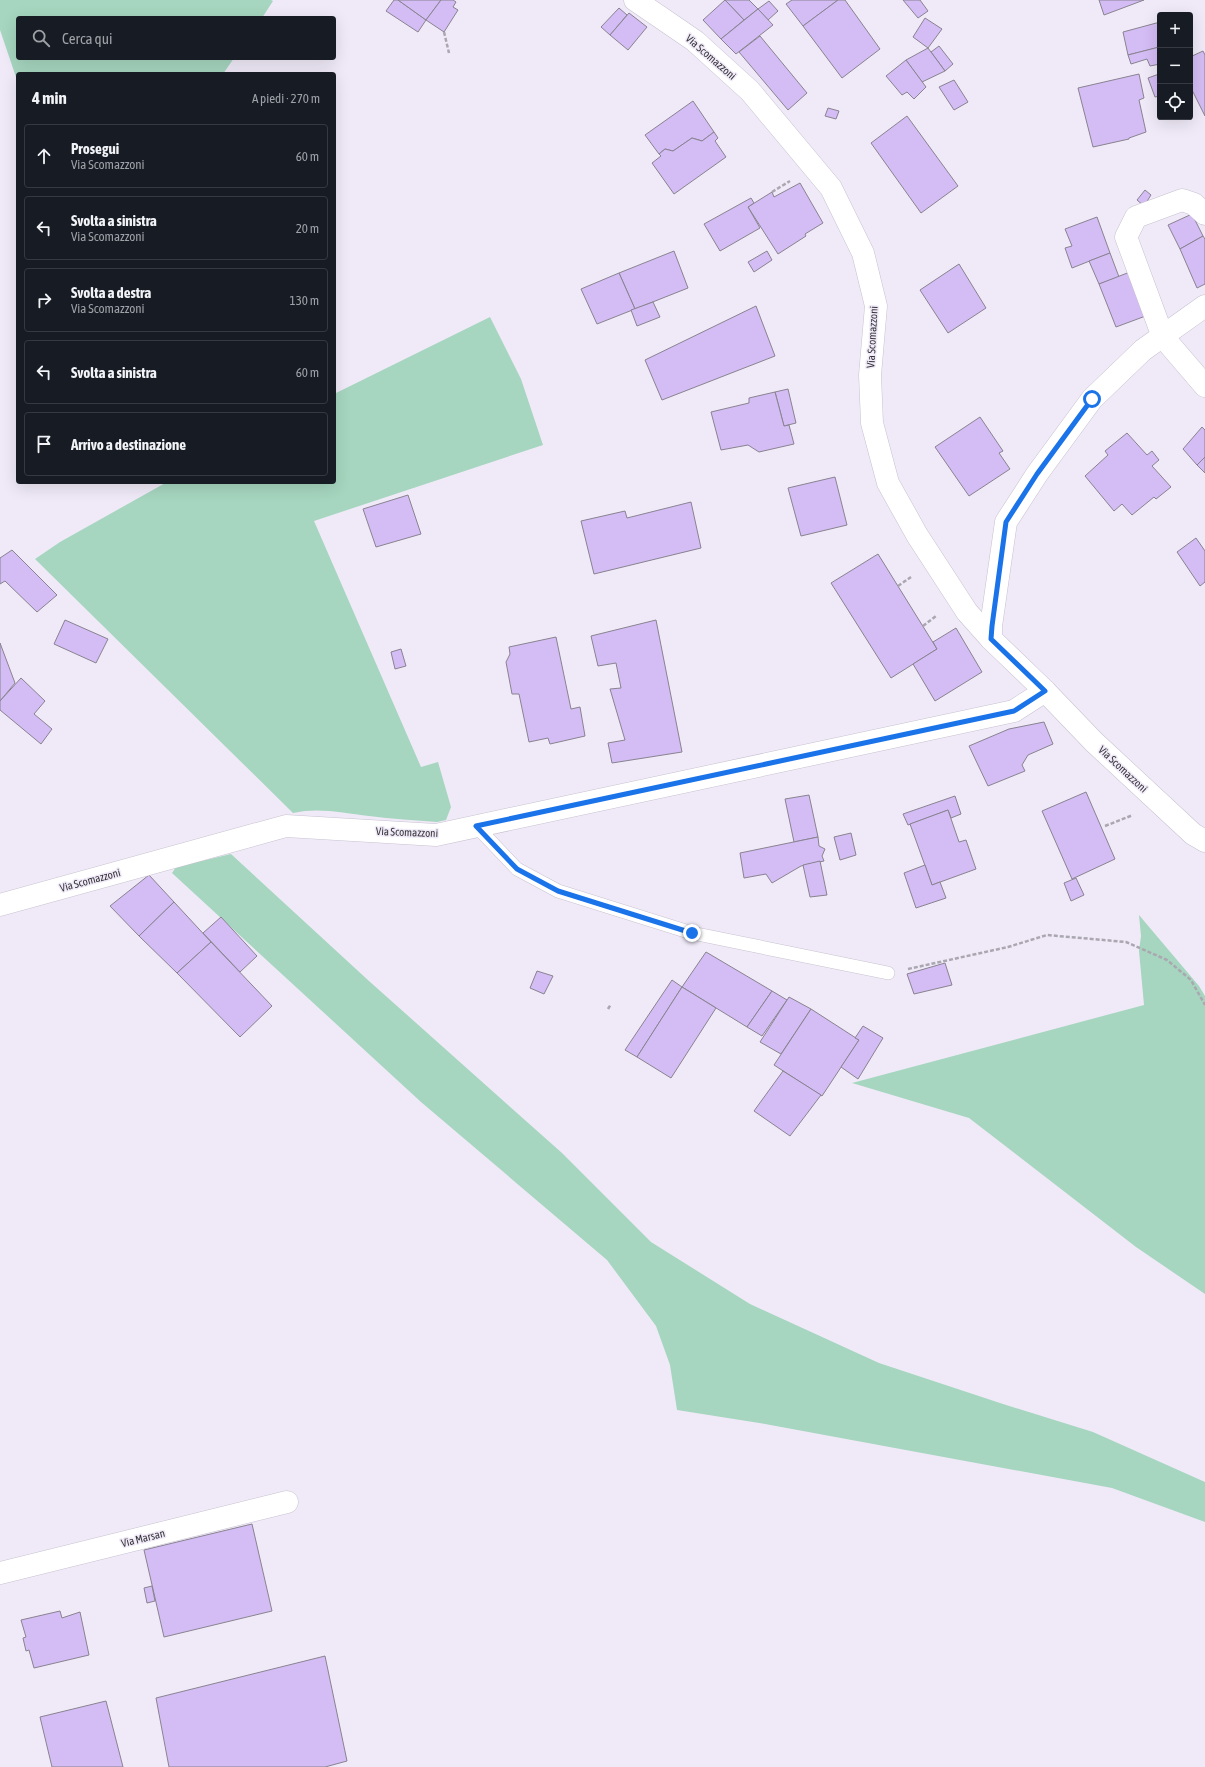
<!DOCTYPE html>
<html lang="it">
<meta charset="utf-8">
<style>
:root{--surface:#171b24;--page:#242831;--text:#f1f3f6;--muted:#9ea1a6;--line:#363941}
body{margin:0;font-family:"Asap Condensed",sans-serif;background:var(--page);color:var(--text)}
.controls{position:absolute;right:12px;top:12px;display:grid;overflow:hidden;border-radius:4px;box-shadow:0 4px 16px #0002}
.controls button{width:36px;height:36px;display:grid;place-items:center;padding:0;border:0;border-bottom:1px solid var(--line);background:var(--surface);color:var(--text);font:20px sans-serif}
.stop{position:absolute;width:12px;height:12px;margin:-9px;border:3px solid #1a73e8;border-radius:50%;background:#fff}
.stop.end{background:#1a73e8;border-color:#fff;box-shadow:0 1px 4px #0008}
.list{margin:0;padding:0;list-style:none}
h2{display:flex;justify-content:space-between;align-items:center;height:52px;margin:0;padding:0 16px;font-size:17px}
h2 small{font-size:13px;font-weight:400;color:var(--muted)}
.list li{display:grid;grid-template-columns:26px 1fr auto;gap:12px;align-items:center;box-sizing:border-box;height:64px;margin:0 8px 8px;padding:0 8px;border:1px solid var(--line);border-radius:4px}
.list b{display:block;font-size:15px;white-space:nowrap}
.list p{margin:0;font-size:13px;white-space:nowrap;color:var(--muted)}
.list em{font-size:13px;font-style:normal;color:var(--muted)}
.icon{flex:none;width:22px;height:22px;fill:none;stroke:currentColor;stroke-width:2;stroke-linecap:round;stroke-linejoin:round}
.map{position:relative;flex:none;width:1205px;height:1767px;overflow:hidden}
.search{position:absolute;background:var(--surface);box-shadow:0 4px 16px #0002;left:16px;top:16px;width:320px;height:44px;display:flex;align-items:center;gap:10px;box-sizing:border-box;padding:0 14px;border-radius:4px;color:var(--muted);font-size:15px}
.panel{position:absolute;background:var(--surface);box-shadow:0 4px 16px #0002;left:16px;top:72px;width:320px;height:412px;border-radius:4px}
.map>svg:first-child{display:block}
</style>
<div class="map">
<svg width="1205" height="1767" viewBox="0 0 1205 1767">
<rect width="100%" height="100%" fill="#f0eaf8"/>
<g fill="#a6d6bf">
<path d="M 0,0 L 271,0 L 273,1 L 262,18 L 18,18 L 18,58 L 234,58 L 223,74 L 18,74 L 18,83 L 0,30 Z"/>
<path d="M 490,317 L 521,379 L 543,445 L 314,521 L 421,767 L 438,762 L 451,807 L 446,820 L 437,822 C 415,820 392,819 369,816 C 344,813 318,807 293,813 L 35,559 L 60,542 L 167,482 L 334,482 L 334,394 Z"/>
<path d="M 231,854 L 369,981 L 562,1153 L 651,1242 L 750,1304 L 879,1363 L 1003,1404 L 1093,1432 L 1205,1482 L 1205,1522 L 1112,1488 L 765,1424 L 677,1410 L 670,1365 L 656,1326 L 607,1260 L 421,1102 L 172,873 L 176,867 Z"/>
<path d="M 1139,915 L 1199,986 L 1205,996 L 1205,1294 L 1136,1247 L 969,1118 L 852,1083 L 1144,1005 L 1139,951 L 1141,936 Z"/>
</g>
<g fill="#d4bcf4" stroke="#888390">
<path d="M 394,0 L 398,0 L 426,20 L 418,32 L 386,11 Z"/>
<path d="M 398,0 L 441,0 L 426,20 Z"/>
<path d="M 441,0 L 453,0 L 456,2 L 453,7 L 458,10 L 444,32 L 426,20 Z"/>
<path d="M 725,0 L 749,0 L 758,9 L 744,20 Z"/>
<path d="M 725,0 L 744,20 L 721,39 L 703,20 Z"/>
<path d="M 792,0 L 838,0 L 803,26 L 786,4 Z"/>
<path d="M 838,0 L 845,0 L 880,49 L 842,78 L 803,26 Z"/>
<path d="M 903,0 L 920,0 L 928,11 L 918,18 Z"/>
<path d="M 1099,0 L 1144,0 L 1104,15 Z"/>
<path d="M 769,1 L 778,11 L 768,20 L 758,9 Z"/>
<path d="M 619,8 L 627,15 L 610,35 L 601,27 Z"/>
<path d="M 758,9 L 773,25 L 736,54 L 721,39 Z"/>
<path d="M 629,13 L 647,27 L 628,50 L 610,35 Z"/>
<path d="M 925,18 L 942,29 L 928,48 L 913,37 Z"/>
<path d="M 1160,22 L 1160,47 L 1128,55 L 1123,32 Z"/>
<path d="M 760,36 L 807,93 L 788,110 L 739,52 Z"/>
<path d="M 939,46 L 953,64 L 945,71 L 931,52 Z"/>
<path d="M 1159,47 L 1160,64 L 1150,66 L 1147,59 L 1131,64 L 1128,55 Z"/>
<path d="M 928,48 L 945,71 L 922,82 L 906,60 Z"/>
<path d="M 1203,51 L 1205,55 L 1205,116 L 1190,86 L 1190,57 Z"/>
<path d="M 906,60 L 926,87 L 914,99 L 907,92 L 902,95 L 886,76 Z"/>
<path d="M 1139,74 L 1144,98 L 1139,100 L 1146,132 L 1129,138 L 1129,139 L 1093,147 L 1078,88 Z"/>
<path d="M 1159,74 L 1160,96 L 1155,97 L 1148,78 Z"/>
<path d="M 954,80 L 968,102 L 954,110 L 939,87 Z"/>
<path d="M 693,101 L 714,132 L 702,141 L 692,138 L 673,151 L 665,149 L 659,154 L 645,135 Z"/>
<path d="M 828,108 L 839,111 L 836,119 L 825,116 Z"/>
<path d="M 907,116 L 958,186 L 921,213 L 871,143 Z"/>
<path d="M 714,132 L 718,138 L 715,141 L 726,157 L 674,194 L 652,163 L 661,156 L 659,154 L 665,149 L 673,151 L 692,138 L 702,141 Z"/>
<path d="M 800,183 L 823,223 L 805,234 L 806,236 L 778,254 L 748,207 L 772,192 L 774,197 Z"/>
<path d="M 1145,190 L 1151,195 L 1144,206 L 1137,200 Z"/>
<path d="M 751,198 L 754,203 L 748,207 L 760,228 L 720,251 L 704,224 Z"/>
<path d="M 1192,214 L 1203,236 L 1180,249 L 1168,225 Z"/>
<path d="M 1097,217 L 1110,253 L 1072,268 L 1065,248 L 1072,246 L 1065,229 Z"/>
<path d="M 1203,236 L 1205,239 L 1205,284 L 1197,288 L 1180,249 Z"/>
<path d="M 674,251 L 688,288 L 635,309 L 619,273 Z"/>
<path d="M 767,251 L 772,260 L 754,272 L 748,262 Z"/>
<path d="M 1110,253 L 1119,277 L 1099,284 L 1089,261 Z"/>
<path d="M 959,264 L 986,308 L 948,333 L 920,290 Z"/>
<path d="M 1135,270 L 1151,314 L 1116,327 L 1099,284 Z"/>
<path d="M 619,273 L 635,309 L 597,324 L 581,289 Z"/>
<path d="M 653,302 L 660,317 L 637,326 L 631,310 Z"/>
<path d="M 756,306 L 775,356 L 662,400 L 645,360 Z"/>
<path d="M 788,389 L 796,423 L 784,426 L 775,392 Z"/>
<path d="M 775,392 L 784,426 L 789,425 L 794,444 L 759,452 L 748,445 L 721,450 L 711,412 L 749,403 L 749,398 Z"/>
<path d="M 980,417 L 1003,451 L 999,453 L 1010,469 L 969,496 L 935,447 Z"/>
<path d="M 1202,427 L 1205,430 L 1205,457 L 1197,465 L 1183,449 Z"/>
<path d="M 1127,433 L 1147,455 L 1152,451 L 1159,460 L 1152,466 L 1171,487 L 1156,499 L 1154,497 L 1132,515 L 1122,504 L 1114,511 L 1085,476 L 1108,455 L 1105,451 Z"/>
<path d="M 1205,457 L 1205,473 L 1197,465 Z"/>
<path d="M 835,477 L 847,525 L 801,536 L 788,488 Z"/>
<path d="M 408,495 L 421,534 L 376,547 L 363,509 Z"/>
<path d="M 691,502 L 701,548 L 594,574 L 581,521 L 625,511 L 627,518 Z"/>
<path d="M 1196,538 L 1205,551 L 1205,582 L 1200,586 L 1177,552 Z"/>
<path d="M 12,550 L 57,595 L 37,612 L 5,581 L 0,584 L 0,558 Z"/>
<path d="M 878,554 L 937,649 L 891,678 L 831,583 Z"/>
<path d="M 65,620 L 108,639 L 96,663 L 54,644 Z"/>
<path d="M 656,620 L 682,752 L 612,763 L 608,743 L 625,740 L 610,689 L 621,688 L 616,663 L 598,666 L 591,636 Z"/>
<path d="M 956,628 L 982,672 L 935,701 L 913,664 L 937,649 L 933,642 Z"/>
<path d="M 556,637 L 571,709 L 580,707 L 585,736 L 550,744 L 548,738 L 529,742 L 519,694 L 512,694 L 506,662 L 510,654 L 509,647 Z"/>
<path d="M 0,643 L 15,683 L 0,701 Z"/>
<path d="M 401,649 L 406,666 L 395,669 L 391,652 Z"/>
<path d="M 21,678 L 45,701 L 34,714 L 52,729 L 41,744 L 0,710 L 0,701 Z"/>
<path d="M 1044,722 L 1053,744 L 1028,755 L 1022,765 L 1025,771 L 988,786 L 969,746 L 1009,729 Z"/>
<path d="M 1086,792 L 1115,859 L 1072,879 L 1042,811 Z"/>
<path d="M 809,795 L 818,837 L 794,842 L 785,799 Z"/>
<path d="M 955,796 L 961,814 L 951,818 L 948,810 L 908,825 L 903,814 Z"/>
<path d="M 948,810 L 959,842 L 966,840 L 976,869 L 932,885 L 910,824 Z"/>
<path d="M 851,833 L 856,855 L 840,860 L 834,837 Z"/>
<path d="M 818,837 L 819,846 L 825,849 L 822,856 L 824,861 L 801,866 L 772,883 L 766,874 L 744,878 L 740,853 Z"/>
<path d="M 820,861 L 827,895 L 810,897 L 803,865 Z"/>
<path d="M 925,865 L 932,885 L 940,882 L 946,898 L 916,908 L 904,873 Z"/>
<path d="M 149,875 L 174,902 L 139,936 L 110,906 Z"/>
<path d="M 1076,878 L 1084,895 L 1071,901 L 1064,883 Z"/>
<path d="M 174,902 L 211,942 L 177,973 L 139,936 Z"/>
<path d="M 221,917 L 257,956 L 240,972 L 203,933 Z"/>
<path d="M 211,942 L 272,1006 L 240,1037 L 177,973 Z"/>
<path d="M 706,952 L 772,991 L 747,1027 L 682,987 Z"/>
<path d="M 945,963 L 952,985 L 914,994 L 907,974 Z"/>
<path d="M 537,971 L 553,976 L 544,994 L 530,988 Z"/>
<path d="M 672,980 L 682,987 L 637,1057 L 625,1050 Z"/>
<path d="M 682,987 L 716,1008 L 671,1078 L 637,1057 Z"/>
<path d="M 772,991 L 787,1000 L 762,1036 L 747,1027 Z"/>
<path d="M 789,997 L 811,1009 L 781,1054 L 760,1042 Z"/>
<path d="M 811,1009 L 859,1040 L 822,1096 L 774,1065 Z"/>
<path d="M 863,1026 L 883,1038 L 858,1079 L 841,1067 L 859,1040 L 855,1038 Z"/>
<path d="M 783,1071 L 821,1095 L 790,1136 L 754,1111 Z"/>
<path d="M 252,1524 L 272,1611 L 164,1637 L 144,1550 Z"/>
<path d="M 152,1586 L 155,1601 L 147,1603 L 144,1588 Z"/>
<path d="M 60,1611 L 62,1618 L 80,1612 L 89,1655 L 34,1668 L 29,1650 L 26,1651 L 23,1638 L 26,1637 L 21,1620 Z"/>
<path d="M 325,1656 L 347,1761 L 325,1767 L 169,1767 L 156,1698 Z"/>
<path d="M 106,1701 L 123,1767 L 52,1767 L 40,1717 Z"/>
</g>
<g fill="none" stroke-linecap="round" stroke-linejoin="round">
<defs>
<path id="service" d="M 476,826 L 517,869 L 558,891 L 692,933 L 888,973"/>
<g id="minor">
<path d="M 635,0 L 695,41 L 750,91 L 831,188 L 863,253 L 876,306 L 870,375 L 872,423 L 888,483 L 917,535 L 967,612 L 991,639 L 1045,691 L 1094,742 L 1193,834 L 1205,841"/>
<path d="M 1205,214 L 1194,204 L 1182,200 L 1136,217 L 1126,237 L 1163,337 L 1205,386"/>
<path d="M 991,639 L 991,626 L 1006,522 L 1037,474 L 1092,399 L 1143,350 L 1205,306"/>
<path d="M 0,905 L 286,826 L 436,835 L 1014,711 L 1045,691"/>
<path d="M 0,1573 L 287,1502"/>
</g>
</defs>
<use href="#service" stroke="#c8c2d0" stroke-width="14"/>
<use href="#minor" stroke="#c8c2d0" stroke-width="23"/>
<g stroke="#aba7b1" stroke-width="2.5" stroke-dasharray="4 2" stroke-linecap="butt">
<path d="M 444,32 L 449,53"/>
<path d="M 772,192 L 790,181"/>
<path d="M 898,586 L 911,577"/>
<path d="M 923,626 L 936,616"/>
<path d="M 1105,826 L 1133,815"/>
<path d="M 908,969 L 1008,947 L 1047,935 L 1126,942 L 1167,960 L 1191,980 L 1205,1005"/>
<path d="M 608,1009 L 611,1004"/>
</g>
<use href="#service" stroke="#fff" stroke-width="13"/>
<use href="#minor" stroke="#fff" stroke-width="22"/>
</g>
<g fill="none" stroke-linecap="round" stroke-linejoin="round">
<path stroke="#1a73e8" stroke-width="5" d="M 692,933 L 558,891 L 517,869 L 476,826 L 1014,711 L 1045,691 L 991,639 L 992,626 L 1006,522 L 1037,474 L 1092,399"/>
</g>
<g text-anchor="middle" stroke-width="3" stroke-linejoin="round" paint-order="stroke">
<g font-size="11" fill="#363439" stroke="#f0eaf8">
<text transform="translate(711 57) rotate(41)" y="4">Via Scomazzoni</text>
<text transform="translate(872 337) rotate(-87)" y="4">Via Scomazzoni</text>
<text transform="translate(1123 769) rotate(43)" y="4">Via Scomazzoni</text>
<text transform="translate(407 832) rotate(2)" y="4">Via Scomazzoni</text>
<text transform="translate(90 880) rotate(-15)" y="4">Via Scomazzoni</text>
<text transform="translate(143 1538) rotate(-14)" y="4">Via Marsan</text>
</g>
</g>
</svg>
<div class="controls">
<button>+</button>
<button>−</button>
<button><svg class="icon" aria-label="locate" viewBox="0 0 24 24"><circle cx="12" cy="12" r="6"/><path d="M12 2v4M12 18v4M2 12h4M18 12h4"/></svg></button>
</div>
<div class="stop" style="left:1092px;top:399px"></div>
<div class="stop end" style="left:692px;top:933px"></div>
<div class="search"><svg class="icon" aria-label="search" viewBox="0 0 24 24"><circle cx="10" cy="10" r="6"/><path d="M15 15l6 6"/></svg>Cerca qui</div>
<section class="panel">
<h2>4 min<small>A piedi · 270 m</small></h2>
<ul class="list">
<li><svg class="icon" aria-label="ahead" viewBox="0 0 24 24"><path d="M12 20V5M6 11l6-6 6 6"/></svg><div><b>Prosegui</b><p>Via Scomazzoni</p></div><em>60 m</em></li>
<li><svg class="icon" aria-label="left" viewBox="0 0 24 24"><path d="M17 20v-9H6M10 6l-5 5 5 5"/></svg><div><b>Svolta a sinistra</b><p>Via Scomazzoni</p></div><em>20 m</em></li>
<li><svg class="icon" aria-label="right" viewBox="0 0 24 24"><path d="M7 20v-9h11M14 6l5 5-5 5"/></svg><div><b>Svolta a destra</b><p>Via Scomazzoni</p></div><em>130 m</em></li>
<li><svg class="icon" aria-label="left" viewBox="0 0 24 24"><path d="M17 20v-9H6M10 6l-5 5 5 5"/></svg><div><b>Svolta a sinistra</b></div><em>60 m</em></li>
<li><svg class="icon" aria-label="arrive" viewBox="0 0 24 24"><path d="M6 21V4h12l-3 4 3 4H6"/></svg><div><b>Arrivo a destinazione</b></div></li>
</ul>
</section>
</div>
